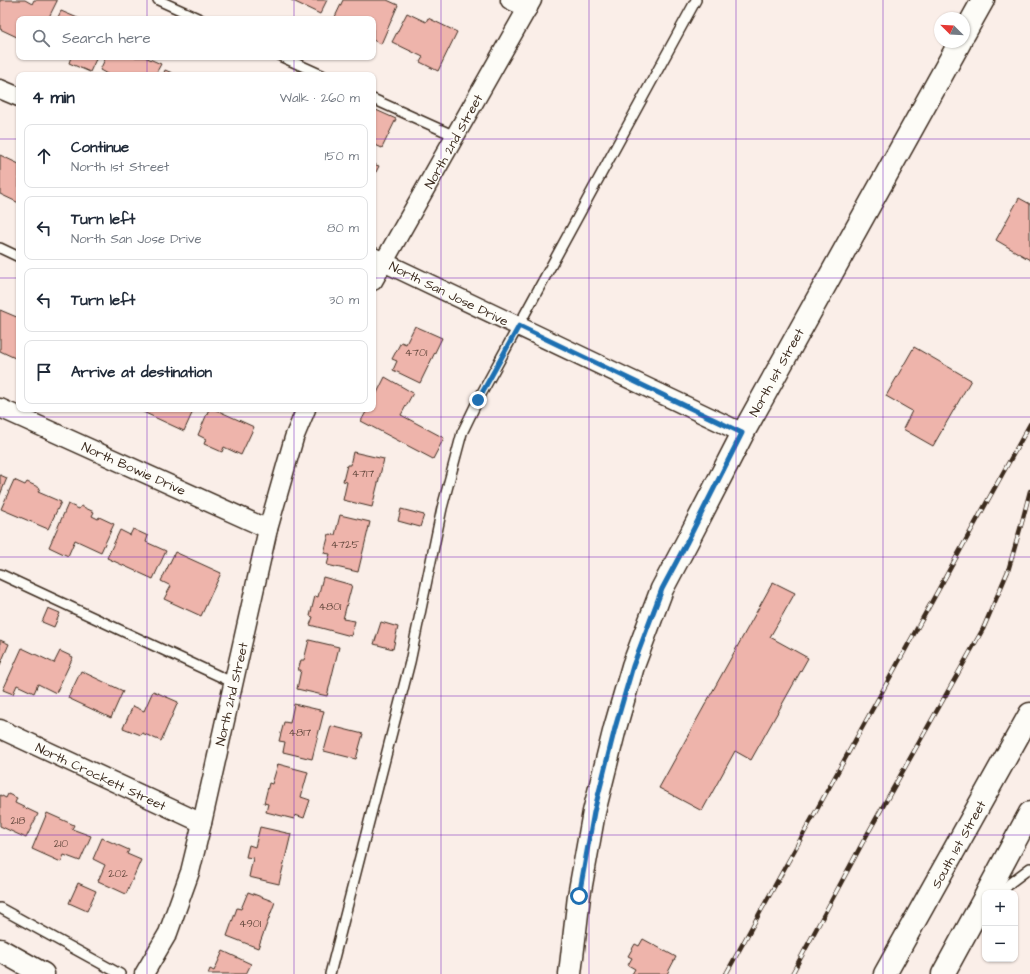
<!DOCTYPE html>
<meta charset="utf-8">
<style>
:root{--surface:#fff;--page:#f6f6f7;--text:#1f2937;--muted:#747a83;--line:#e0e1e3}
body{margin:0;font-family:"Architects Daughter",sans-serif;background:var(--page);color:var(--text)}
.controls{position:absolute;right:12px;bottom:12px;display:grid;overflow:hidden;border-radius:8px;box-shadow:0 1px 3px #0004}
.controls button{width:36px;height:36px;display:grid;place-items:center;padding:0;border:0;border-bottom:1px solid var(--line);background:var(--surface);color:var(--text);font:20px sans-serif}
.compass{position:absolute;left:934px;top:12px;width:36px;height:36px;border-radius:50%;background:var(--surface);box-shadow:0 1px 3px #0004;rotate:294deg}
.stop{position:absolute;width:12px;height:12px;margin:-9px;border:3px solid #1f6fb2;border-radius:50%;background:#fff}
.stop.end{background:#1f6fb2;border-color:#fff;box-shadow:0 1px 4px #0008}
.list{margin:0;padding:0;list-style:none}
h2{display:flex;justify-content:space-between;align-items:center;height:52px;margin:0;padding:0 16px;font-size:17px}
h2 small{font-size:13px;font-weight:400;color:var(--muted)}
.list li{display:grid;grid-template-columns:26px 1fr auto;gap:12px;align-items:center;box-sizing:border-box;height:64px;margin:0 8px 8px;padding:0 8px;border:1px solid var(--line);border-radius:8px}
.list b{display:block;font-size:15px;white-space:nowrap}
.list p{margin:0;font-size:13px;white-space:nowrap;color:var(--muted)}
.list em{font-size:13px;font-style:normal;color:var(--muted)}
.icon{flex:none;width:22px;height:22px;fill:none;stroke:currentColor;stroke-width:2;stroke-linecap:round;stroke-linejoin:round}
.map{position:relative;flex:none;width:1030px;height:974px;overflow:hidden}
.search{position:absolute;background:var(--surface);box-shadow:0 1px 3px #0004;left:16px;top:16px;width:360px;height:44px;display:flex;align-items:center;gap:10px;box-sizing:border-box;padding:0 14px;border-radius:8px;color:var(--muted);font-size:15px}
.panel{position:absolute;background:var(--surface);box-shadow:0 1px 3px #0004;left:16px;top:72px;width:360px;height:340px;border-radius:8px}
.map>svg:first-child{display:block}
</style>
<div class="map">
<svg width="1030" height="974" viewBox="0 0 1030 974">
<rect width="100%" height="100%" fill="#faeee8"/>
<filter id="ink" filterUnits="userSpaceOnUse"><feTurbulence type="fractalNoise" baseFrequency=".025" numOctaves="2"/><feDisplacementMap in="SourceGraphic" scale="8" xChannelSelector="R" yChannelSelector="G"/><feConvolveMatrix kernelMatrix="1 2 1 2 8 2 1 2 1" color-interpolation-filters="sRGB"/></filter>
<g filter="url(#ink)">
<g fill="#eeb4ab" stroke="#3b2a1e">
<path d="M 0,0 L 25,0 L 32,4 L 34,0 L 55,0 L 57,1 L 48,19 L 19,19 L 19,38 L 0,29 Z"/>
<path d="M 291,0 L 327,0 L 320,14 Z"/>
<path d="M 343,0 L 387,0 L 398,5 L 381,44 L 373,40 L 373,19 L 334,19 Z"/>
<path d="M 61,11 L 80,19 L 57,19 Z"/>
<path d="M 407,13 L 426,22 L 428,18 L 457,32 L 438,71 L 420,62 L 423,57 L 392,42 Z"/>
<path d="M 71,57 L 97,57 L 90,72 L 69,63 Z"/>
<path d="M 106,57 L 145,57 L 161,64 L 155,75 L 109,75 L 100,70 Z"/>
<path d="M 165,70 L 177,75 L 163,75 Z"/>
<path d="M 376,110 L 396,119 L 382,148 L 373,144 L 373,116 Z"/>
<path d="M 0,155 L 19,164 L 19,203 L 0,194 Z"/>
<path d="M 373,164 L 379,166 L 373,178 Z"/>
<path d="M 1019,198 L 1030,204 L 1030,260 L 996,240 Z"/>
<path d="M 0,310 L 19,318 L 19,351 L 15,358 L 0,351 Z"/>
<path d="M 415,326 L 442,338 L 420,383 L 393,370 L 397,361 L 392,359 L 401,342 L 406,344 Z"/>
<path d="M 914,347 L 971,380 L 933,446 L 903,429 L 912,411 L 886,396 Z"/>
<path d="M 385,377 L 413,393 L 401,415 L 444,438 L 433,459 L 361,421 L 366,412 L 363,411 L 364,409 L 373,409 L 373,396 L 375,397 Z"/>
<path d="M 141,409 L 194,409 L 184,431 L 141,411 Z"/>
<path d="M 209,409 L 214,409 L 254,427 L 241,455 L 224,447 L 222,452 L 204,444 L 206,439 L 198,435 Z"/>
<path d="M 353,452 L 384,459 L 372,507 L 343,500 L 347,482 L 343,481 L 347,465 L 350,465 Z"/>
<path d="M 0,475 L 7,478 L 0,495 Z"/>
<path d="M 14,480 L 25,485 L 27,482 L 40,488 L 38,492 L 61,502 L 48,529 L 1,509 Z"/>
<path d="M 68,504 L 79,509 L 81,506 L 94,512 L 92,516 L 98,519 L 99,517 L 114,524 L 101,552 L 75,540 L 68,556 L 49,547 Z"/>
<path d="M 401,509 L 424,515 L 420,527 L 398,521 Z"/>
<path d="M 340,515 L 370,522 L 358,572 L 327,565 L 330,554 L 324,553 L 329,534 L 335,535 Z"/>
<path d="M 133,529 L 148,536 L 146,542 L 166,551 L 153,579 L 107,558 L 120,530 L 130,535 Z"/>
<path d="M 175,552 L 221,573 L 201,616 L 164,599 L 171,586 L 161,581 Z"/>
<path d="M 323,577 L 352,585 L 343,619 L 355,621 L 351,636 L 310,625 L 313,617 L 310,616 L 315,596 L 318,597 Z"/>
<path d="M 773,582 L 795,593 L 770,637 L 808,658 L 751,760 L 735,751 L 702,811 L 659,788 Z"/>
<path d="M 48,608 L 60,613 L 54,627 L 42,622 Z"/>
<path d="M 381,622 L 398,627 L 393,649 L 374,644 Z"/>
<path d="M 0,640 L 9,644 L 0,665 Z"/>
<path d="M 309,640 L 339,647 L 327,696 L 297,689 L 301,670 L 298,670 L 301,660 L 304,660 Z"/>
<path d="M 22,648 L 54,663 L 60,651 L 73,657 L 56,693 L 38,684 L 34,693 L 17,685 L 13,694 L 3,690 Z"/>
<path d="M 81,671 L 123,691 L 111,718 L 68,698 Z"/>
<path d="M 153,691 L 178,702 L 161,741 L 142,733 L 141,735 L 123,728 L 133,706 L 144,711 Z"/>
<path d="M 294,704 L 324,711 L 312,759 L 283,752 L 285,742 L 279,741 L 284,722 L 290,723 Z"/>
<path d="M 331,726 L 363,734 L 356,759 L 324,751 Z"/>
<path d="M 278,764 L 308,772 L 301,797 L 310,800 L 304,818 L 295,815 L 294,819 L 266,812 L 268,804 L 264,803 L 269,783 L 272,784 Z"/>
<path d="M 8,794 L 17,798 L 15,803 L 38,814 L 26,838 L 0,826 L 0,795 L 6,798 Z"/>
<path d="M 47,813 L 74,825 L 72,829 L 91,836 L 80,861 L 64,855 L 61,862 L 32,849 Z"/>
<path d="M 260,827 L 291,834 L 279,884 L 249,877 L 253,858 L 246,857 L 249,845 L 255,847 Z"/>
<path d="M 102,838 L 129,850 L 127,854 L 141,860 L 126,894 L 98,881 L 105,865 L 93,859 Z"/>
<path d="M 78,883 L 96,891 L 87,911 L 69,903 Z"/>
<path d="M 248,892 L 275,902 L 258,948 L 227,936 L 237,908 L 241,909 Z"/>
<path d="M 643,939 L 676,957 L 667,974 L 632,974 L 635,969 L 628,965 L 632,958 L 628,956 L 635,944 L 639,946 Z"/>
<path d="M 223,951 L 251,964 L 246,974 L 208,974 L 210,969 L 214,971 Z"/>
</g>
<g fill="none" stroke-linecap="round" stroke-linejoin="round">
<defs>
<g id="service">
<path d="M 158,0 L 200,19"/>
<path d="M 282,57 L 322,75"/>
<path d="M 373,99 L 455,136"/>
<path d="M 0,248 L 19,257"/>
<path d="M 0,574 L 234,683"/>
<path d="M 1002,893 L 1010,883 L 1030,868"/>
<path d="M 0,908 L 120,974"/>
<path d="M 330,974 L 410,662 L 442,508 L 462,433 L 478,400 L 696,0"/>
</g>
<g id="minor">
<path d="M 510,0 L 528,8"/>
<path d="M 0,89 L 19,97"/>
<path d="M 373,257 L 743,433"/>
<path d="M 373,281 L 532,0"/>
<path d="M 0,408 L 268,529"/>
<path d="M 0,729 L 202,823"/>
<path d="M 144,974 L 168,933 L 190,872 L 202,823 L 268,529 L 294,438 L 306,409"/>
</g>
<g id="secondary">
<path d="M 964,34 L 983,0"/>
<path d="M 0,950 L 43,974"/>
<path d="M 570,974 L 579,896 L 594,812 L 615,728 L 633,666 L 662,589 L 687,542 L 743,433 L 960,42"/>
</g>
<g id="primary">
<path d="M 987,893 L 1030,813"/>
<path d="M 885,974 L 1030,714"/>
<path d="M 943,974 L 985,897"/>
</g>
</defs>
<use href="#service" stroke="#3b2a1e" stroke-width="12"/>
<use href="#minor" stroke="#3b2a1e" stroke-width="21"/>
<use href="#secondary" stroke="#3b2a1e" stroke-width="25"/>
<use href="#primary" stroke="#3b2a1e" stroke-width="25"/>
<use href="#service" stroke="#fdfcf7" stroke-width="9"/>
<use href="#minor" stroke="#fdfcf7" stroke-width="18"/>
<use href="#secondary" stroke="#fdfcf7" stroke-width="22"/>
<use href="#primary" stroke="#fdfcf7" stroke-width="22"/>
<defs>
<g id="rail">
<path d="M 726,974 L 1030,424"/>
<path d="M 792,974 L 864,840 L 983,629 L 1008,571 L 1022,522 L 1030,491"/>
</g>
</defs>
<use href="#rail" stroke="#3b2a1e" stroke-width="4.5"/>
<use href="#rail" stroke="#fdfcf7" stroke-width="3" stroke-dasharray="9" stroke-linecap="butt"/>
</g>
</g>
<g fill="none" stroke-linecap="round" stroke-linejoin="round" filter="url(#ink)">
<path stroke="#1f6fb2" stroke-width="5" d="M 478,400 L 519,326 L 742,433 L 687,542 L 662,589 L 633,666 L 615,728 L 594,812 L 579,896"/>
</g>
<path fill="none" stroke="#7b2cbf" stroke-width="1" stroke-opacity="0.55" d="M 147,0 L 147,19M 294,0 L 294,19M 441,0 L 441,974M 589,0 L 589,974M 736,0 L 736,974M 883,0 L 883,974M 147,57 L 147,75M 294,57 L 294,75M 0,139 L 19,139M 373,139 L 1030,139M 0,278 L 19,278M 373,278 L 1030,278M 147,409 L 147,974M 294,409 L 294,974M 0,417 L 1030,417M 0,557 L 1030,557M 0,696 L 1030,696M 0,835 L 1030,835"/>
<g text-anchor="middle" stroke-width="3" stroke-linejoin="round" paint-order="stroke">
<g font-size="11" fill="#684c41">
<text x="416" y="356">4701</text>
<text x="363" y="477">4717</text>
<text x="345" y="548">4725</text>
<text x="330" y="610">4801</text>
<text x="300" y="736">4817</text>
<text x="18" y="824">218</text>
<text x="61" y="847">210</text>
<text x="118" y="877">202</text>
<text x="250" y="927">4901</text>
</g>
<g font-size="13" fill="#3b2a1e" stroke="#fdfcf7">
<text transform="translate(453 141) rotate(-61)" y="5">North 2nd Street</text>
<text transform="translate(449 293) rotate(26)" y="5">North San Jose Drive</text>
<text transform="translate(776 372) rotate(-61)" y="5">North 1st Street</text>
<text transform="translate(134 468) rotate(24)" y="5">North Bowie Drive</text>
<text transform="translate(231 694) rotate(-77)" y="5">North 2nd Street</text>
<text transform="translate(101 776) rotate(25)" y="5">North Crockett Street</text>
<text transform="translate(958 844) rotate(-61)" y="5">South 1st Street</text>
</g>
</g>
</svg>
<div class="controls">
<button>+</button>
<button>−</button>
</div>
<svg class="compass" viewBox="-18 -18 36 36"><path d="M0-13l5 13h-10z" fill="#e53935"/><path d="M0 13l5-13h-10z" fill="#747a83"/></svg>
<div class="stop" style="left:579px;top:896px"></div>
<div class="stop end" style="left:478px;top:400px"></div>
<div class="search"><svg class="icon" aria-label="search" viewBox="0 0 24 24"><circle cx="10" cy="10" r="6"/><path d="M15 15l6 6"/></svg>Search here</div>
<section class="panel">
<h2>4 min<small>Walk · 260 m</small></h2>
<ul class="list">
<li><svg class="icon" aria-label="ahead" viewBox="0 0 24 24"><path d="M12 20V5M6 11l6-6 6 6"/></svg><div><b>Continue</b><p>North 1st Street</p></div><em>150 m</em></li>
<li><svg class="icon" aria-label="left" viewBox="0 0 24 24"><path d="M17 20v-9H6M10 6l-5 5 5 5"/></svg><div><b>Turn left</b><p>North San Jose Drive</p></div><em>80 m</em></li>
<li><svg class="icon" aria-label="left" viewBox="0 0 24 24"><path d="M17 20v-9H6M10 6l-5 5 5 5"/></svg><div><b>Turn left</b></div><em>30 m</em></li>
<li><svg class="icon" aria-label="arrive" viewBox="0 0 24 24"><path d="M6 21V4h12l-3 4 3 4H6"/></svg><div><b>Arrive at destination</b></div></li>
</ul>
</section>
</div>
